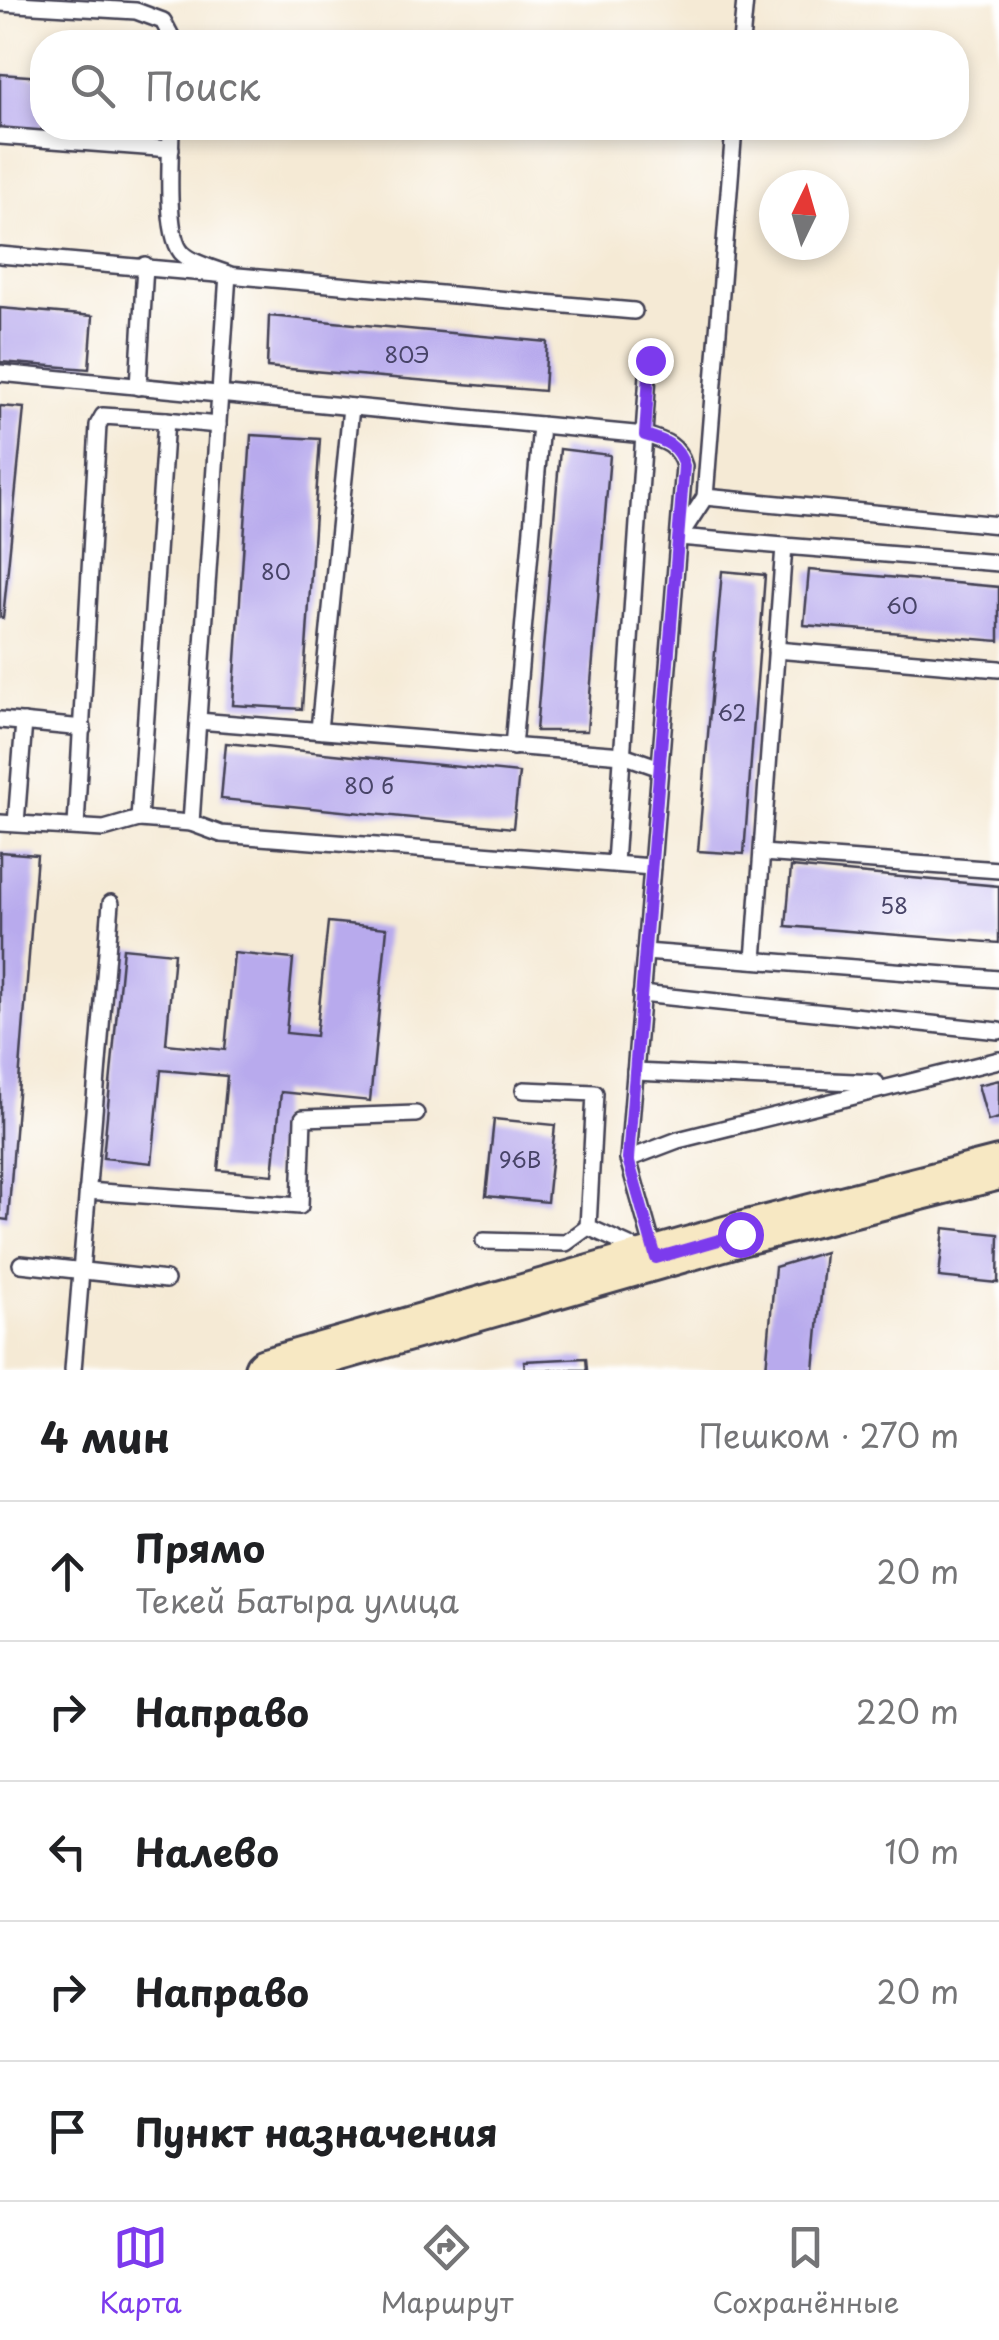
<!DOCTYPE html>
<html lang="ru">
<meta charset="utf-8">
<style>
:root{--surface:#fff;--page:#f6f6f6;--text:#202124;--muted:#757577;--line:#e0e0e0;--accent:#7c3aed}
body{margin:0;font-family:"Playpen Sans",sans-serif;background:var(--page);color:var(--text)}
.compass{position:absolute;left:759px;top:170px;width:90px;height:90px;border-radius:50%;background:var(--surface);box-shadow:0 5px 15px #0003;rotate:5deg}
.stop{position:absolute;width:30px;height:30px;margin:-22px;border:8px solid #7c3aed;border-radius:50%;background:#fff}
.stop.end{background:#7c3aed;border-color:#fff;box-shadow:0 2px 10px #0008}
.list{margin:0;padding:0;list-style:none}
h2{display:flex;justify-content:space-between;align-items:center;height:130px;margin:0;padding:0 40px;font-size:42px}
h2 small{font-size:32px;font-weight:400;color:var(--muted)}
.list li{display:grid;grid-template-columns:65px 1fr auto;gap:30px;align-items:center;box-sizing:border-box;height:140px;padding:0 40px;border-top:2px solid var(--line)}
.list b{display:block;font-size:38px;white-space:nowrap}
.list p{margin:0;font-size:32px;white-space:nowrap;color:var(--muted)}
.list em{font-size:32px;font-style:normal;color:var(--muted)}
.icon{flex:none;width:55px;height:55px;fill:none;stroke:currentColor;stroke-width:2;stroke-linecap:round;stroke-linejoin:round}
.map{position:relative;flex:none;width:999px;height:1370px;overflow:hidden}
.search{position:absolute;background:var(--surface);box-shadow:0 5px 15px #0003;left:30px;right:30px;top:30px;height:110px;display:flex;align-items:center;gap:25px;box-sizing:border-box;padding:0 35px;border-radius:40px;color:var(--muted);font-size:38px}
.sheet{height:830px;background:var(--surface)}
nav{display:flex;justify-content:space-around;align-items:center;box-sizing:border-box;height:140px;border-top:2px solid var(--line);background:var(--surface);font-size:28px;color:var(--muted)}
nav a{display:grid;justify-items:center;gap:5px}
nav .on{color:var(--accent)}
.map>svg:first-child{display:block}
</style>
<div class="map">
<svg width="999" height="1370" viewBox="0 0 999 1370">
<rect width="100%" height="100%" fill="#fff"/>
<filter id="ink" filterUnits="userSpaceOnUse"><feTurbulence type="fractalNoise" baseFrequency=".01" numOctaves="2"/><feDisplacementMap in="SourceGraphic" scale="20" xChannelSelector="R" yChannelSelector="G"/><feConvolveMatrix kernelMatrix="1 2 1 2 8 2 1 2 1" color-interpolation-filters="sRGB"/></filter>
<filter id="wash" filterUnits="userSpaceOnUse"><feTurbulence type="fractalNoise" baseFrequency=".0048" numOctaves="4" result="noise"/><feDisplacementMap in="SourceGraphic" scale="40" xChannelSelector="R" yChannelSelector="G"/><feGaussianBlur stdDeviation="2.25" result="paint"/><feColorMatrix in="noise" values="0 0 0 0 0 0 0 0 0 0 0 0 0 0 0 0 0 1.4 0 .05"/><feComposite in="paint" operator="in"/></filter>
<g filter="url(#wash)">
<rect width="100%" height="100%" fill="#f5ead5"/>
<g id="blocks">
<g fill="#b8aaed">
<path d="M 0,74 L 42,77 L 42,128 L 102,128 L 102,135 L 0,128 Z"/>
<path d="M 0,308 L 93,316 L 89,369 L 0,362 Z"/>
<path d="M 269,316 L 547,342 L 544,391 L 267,367 Z"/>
<path d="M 0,406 L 24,408 L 3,618 L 0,617 Z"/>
<path d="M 251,435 L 320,439 L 302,709 L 233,705 Z"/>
<path d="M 560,449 L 610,455 L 587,731 L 536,731 Z"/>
<path d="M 809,570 L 999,587 L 999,641 L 804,625 Z"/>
<path d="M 722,571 L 765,575 L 744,854 L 698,851 Z"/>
<path d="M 226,743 L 519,773 L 513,828 L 221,799 Z"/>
<path d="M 0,852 L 37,855 L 8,1220 L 0,1219 Z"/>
<path d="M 791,867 L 999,886 L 999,943 L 786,926 Z"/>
<path d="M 328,922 L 387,928 L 370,1101 L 281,1092 L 273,1175 L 218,1170 L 227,1076 L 161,1070 L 152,1163 L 103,1158 L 123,948 L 174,953 L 166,1044 L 225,1050 L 234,953 L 293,959 L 286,1033 L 316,1036 Z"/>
<path d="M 999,1080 L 999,1118 L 988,1121 L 978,1085 Z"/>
<path d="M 494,1119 L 555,1125 L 547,1202 L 486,1196 Z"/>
<path d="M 944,1228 L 999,1234 L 998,1283 L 939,1277 Z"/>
<path d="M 825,1252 L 814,1370 L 766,1370 L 775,1267 Z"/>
<path d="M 586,1358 L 587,1370 L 525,1370 L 524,1361 Z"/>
</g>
</g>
</g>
<g filter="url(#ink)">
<use href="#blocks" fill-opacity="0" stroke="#424052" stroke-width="2.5"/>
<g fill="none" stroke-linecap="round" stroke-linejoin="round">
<defs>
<g id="lane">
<path d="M 0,3 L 136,11 L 163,21 L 174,42"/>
<path d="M 741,42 L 745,0"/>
<path d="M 171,128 C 171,154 164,237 183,254 C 194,264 215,269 228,274 L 191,823"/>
<path d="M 734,128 L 705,497 L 679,537 L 784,546"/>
<path d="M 0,136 L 171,149"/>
<path d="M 0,255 L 634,311"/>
<path d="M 0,373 L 645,435 C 666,441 678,445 684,466 L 652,867"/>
<path d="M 138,387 L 145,265"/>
<path d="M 166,420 L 218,425"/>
<path d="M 705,497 L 999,525"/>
<path d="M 776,650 L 999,669"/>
<path d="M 0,720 L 83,728"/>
<path d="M 198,721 L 623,755 L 660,768"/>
<path d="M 319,730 L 351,407"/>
<path d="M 513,747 L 541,425"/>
<path d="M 139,819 L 191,823 L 221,834 L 652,867 L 628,1159 L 656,1258 L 588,1227 L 595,1093 L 524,1090"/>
<path d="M 0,823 L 104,829 L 139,819 L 166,420 L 103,416 L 98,425 L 76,826"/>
<path d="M 16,823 L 24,722"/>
<path d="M 762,853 L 999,870"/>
<path d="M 615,863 L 649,360"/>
<path d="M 645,952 L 999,979"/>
<path d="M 754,960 L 784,546 L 999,563"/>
<path d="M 641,994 L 999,1031"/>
<path d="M 635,1072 L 876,1083"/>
<path d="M 628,1159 L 678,1140 L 999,1060"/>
<path d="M 87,1191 L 300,1206 L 303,1118 L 416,1114"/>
<path d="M 484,1241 L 566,1243 L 588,1227"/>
<path d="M 21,1264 L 166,1280"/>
<path d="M 73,1370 L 111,903"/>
</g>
<path id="secondary" d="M 266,1370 L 740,1234 L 999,1168"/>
</defs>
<use href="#lane" stroke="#424052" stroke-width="20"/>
<use href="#secondary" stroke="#424052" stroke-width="48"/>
<use href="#lane" stroke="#fff" stroke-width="15"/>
<use href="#secondary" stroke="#f7e8c3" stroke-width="42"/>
</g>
</g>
<g fill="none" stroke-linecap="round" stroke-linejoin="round" filter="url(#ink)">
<path stroke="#7c3aed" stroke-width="12" d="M 650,360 L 645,435 C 666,441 678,445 684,466 L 628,1159 L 656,1258 L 740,1234"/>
</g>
<g text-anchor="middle" stroke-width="8" stroke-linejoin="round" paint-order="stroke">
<g font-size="22" fill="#484468">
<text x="407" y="363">80Э</text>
<text x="276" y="580">80</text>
<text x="902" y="614">60</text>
<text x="732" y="721">62</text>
<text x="369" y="794">80 б</text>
<text x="894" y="914">58</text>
<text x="520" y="1168">96В</text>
</g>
</g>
</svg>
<svg class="compass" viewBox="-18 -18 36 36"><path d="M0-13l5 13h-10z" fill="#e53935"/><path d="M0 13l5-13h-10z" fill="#757577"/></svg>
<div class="stop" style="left:740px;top:1234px"></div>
<div class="stop end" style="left:650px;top:360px"></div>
<div class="search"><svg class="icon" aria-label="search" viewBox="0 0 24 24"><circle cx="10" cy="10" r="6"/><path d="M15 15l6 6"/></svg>Поиск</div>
</div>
<section class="sheet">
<h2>4 мин<small>Пешком · 270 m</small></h2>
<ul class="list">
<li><svg class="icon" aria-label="ahead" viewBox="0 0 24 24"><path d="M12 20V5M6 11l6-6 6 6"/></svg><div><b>Прямо</b><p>Текей Батыра улица</p></div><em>20 m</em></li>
<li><svg class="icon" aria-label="right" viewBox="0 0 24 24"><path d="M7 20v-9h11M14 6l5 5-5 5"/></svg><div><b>Направо</b></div><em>220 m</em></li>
<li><svg class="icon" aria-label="left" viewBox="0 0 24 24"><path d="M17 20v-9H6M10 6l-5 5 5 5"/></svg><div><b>Налево</b></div><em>10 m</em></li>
<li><svg class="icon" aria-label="right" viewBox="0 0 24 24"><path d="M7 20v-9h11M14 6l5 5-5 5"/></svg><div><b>Направо</b></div><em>20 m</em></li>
<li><svg class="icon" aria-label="arrive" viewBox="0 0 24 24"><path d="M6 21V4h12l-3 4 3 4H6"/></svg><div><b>Пункт назначения</b></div></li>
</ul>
</section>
<nav>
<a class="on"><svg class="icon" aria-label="map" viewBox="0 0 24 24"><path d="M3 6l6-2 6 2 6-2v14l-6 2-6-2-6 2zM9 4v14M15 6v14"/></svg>Карта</a>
<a><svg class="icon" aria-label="directions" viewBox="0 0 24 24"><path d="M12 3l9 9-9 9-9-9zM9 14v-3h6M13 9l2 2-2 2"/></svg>Маршрут</a>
<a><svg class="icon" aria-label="saved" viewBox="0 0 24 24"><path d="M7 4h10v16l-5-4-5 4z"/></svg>Сохранённые</a>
</nav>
